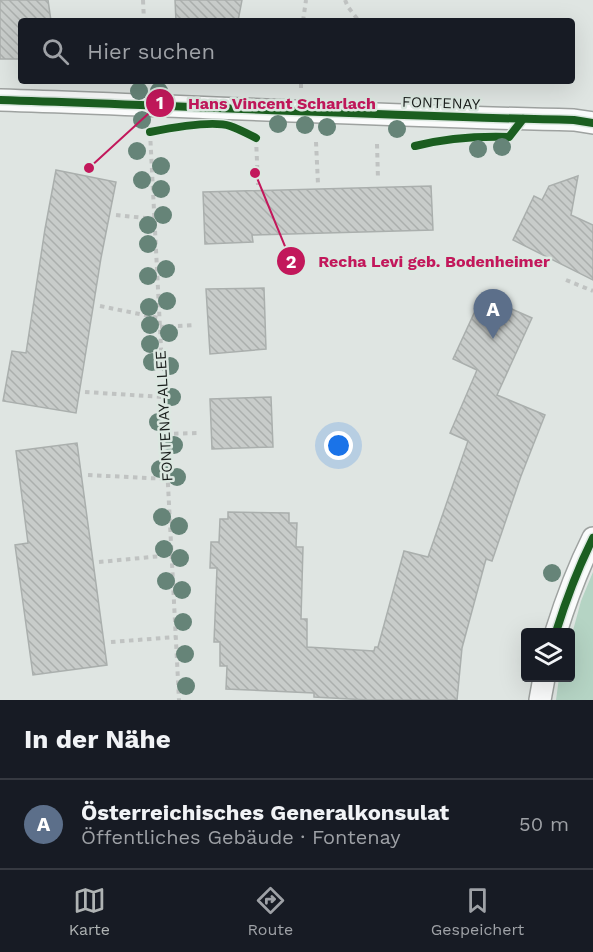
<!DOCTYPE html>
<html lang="de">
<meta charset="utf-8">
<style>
:root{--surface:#171b24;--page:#242831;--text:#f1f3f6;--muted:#9ea1a6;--line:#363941;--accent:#afb3b3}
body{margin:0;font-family:"Work Sans",sans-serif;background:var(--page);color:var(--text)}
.controls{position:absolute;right:18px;bottom:18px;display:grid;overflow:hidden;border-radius:6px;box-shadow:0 6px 24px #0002}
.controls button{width:54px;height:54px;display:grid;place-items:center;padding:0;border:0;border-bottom:2px solid var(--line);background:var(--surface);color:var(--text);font:30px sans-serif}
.you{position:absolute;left:339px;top:446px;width:21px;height:21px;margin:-15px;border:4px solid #fff;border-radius:50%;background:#1a73e8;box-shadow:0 0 0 9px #1a73e833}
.badge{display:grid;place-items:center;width:39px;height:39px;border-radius:50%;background:var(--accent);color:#fff;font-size:20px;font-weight:700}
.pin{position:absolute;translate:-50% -50px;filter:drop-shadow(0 2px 3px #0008)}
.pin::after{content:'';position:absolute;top:32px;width:21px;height:18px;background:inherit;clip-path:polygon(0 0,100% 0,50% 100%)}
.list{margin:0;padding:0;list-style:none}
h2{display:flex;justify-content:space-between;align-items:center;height:78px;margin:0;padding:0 24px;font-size:26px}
h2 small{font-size:20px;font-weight:400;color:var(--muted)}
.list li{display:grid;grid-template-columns:39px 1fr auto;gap:18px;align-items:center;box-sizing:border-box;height:90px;padding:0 24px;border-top:2px solid var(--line)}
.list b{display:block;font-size:22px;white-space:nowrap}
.list p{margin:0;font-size:20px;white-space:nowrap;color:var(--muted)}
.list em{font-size:20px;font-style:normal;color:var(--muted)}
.icon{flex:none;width:33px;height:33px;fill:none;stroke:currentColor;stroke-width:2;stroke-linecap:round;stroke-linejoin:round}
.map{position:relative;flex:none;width:593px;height:700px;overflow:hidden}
.search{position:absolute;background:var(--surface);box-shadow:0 6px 24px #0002;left:18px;right:18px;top:18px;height:66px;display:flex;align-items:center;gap:15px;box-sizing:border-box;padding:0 21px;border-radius:6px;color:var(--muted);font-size:22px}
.sheet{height:168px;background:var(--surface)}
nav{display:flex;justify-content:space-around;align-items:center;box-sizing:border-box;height:84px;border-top:2px solid var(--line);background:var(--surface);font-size:16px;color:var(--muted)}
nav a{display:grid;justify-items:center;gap:3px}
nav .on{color:var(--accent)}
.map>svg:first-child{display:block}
</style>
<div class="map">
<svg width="593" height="700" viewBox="0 0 593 700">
<defs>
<pattern id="building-back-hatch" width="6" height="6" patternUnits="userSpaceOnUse" patternTransform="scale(1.5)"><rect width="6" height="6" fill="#c8ccca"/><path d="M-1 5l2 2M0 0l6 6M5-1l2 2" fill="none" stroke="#abafad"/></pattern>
</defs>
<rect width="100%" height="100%" fill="#dfe5e2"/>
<path fill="#b5d4c4" d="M 593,572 L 593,700 L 556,700 L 559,678 L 570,678 L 571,638 L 581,601 Z"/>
<g fill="url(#building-back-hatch)" stroke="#aaafad" stroke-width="1.5">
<path d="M 0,0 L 48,0 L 51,21 L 21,21 L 21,59 L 0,59 Z"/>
<path d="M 175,0 L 242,0 L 238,21 L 176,21 Z"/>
<path d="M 56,170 L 116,182 L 101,258 L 76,413 L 3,401 L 12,351 L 26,353 L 45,229 Z"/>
<path d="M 578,176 L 571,215 L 593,225 L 593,280 L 513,240 L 534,196 L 542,200 L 549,186 Z"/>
<path d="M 431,186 L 433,230 L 252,235 L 253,242 L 205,244 L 203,192 Z"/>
<path d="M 264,288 L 266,349 L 210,354 L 206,289 Z"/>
<path d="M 482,296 L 532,318 L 497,395 L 545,415 L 521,476 L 492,561 L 486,559 L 462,648 L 457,700 L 368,700 L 314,697 L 314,693 L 226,689 L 227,666 L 220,666 L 220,642 L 214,642 L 217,568 L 210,568 L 211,542 L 219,542 L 220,519 L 228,519 L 228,512 L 289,513 L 289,523 L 297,523 L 296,547 L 303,547 L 301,619 L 307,619 L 307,647 L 374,651 L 375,647 L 378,647 L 404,551 L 428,557 L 468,441 L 450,433 L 477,370 L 453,359 Z"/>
<path d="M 271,397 L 273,447 L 212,449 L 210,399 Z"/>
<path d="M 77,443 L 107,665 L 33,675 L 15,545 L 28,543 L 16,451 Z"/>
</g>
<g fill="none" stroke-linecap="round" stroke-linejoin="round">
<defs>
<g id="minor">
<path d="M 0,100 C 191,106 382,116 574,120 L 593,123"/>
<path d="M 556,632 C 566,600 578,568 593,538"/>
<path d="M 540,700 L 544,678"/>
</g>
</defs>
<use href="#minor" stroke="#9ea2a0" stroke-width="24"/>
<g stroke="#c0c3c2" stroke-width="4" stroke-dasharray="4.5 4.5" stroke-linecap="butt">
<path d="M 143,0 L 144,21"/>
<path d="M 345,0 L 348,7 L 359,21"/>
<path d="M 303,21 L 306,0"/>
<path d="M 572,34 L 574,33"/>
<path d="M 301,88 L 301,81"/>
<path d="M 150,132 L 179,700"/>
<path d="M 256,138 L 258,185"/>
<path d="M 316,142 L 318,184"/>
<path d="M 377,144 L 378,179"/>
<path d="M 116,215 L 154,219"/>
<path d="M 566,280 L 593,291"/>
<path d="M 100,306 L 159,318"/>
<path d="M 160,327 L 194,325"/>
<path d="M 85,392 L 163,397"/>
<path d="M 165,434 L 200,433"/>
<path d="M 88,475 L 168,479"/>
<path d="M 99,562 L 172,555"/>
<path d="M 111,642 L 176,637"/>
</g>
<use href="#minor" stroke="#fafbfb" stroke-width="21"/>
<defs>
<g id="cycleway">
<path d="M 0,100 C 191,106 382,116 574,120 L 593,123"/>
<path d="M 150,132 C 170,128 212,120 230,126 C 239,129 248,134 256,138"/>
<path d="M 415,146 C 447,138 476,136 509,137 L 523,119"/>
<path d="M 556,632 C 566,600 578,568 593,538"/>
</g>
</defs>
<use href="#cycleway" stroke="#dce8e1" stroke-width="11"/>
<use href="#cycleway" stroke="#1b5e20" stroke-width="8"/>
</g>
<g fill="#668478">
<circle cx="139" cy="91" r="9"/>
<circle cx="159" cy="91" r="9"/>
<circle cx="142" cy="120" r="9"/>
<circle cx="278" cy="124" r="9"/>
<circle cx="305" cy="125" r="9"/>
<circle cx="327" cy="127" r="9"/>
<circle cx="397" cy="129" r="9"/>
<circle cx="502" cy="147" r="9"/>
<circle cx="478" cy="149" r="9"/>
<circle cx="137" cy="151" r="9"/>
<circle cx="161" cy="166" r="9"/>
<circle cx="142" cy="180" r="9"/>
<circle cx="161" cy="189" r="9"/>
<circle cx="163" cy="215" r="9"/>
<circle cx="148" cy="225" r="9"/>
<circle cx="148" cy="244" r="9"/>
<circle cx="166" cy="269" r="9"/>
<circle cx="148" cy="276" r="9"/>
<circle cx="167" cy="301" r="9"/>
<circle cx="149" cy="307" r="9"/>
<circle cx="150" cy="325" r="9"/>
<circle cx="169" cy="333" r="9"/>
<circle cx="150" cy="344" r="9"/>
<circle cx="152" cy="362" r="9"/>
<circle cx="170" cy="366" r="9"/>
<circle cx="172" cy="397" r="9"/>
<circle cx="158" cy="422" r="9"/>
<circle cx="174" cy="445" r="9"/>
<circle cx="160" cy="469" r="9"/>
<circle cx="177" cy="477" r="9"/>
<circle cx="162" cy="517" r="9"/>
<circle cx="179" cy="526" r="9"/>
<circle cx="164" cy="549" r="9"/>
<circle cx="180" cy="558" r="9"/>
<circle cx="552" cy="573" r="9"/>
<circle cx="166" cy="581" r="9"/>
<circle cx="182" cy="590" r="9"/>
<circle cx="183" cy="622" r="9"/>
<circle cx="185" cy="654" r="9"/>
<circle cx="186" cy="686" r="9"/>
</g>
<g text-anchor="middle" stroke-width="5" stroke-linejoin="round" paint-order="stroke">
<g font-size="15" fill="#1a1e1c" stroke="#dce8e1">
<text transform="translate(441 103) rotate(2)" y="5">FONTENAY</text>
<text transform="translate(164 416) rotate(-93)" y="5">FONTENAY-ALLEE</text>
</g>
</g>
<path fill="none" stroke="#c2185b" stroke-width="2" d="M89 168L160 103M255 173L291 261"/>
<g fill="#c2185b" stroke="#dce8e1" stroke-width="2">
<circle cx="89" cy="168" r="6"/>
<circle cx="255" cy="173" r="6"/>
<circle cx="160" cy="103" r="15"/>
<circle cx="291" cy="261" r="15"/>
</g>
<g font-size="18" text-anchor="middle" font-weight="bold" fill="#fff">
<text x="160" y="109">1</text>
<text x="291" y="268">2</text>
</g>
<g font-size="16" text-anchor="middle" font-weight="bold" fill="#c2185b" stroke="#dce8e1" stroke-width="5" stroke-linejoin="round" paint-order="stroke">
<text x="282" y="109">Hans Vincent Scharlach</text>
<text x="434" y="267">Recha Levi geb. Bodenheimer</text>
</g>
</svg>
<div class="controls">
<button><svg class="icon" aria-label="layers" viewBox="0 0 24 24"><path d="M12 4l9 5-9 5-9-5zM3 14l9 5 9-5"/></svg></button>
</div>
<div class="you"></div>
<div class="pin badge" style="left:493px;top:339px;background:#5c6f8a">A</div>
<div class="search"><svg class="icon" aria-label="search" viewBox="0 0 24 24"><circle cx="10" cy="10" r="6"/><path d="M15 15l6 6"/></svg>Hier suchen</div>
</div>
<section class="sheet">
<h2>In der Nähe<small></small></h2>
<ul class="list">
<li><span class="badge" style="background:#5c6f8a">A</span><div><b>Österreichisches Generalkonsulat</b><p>Öffentliches Gebäude · Fontenay</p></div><em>50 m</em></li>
</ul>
</section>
<nav>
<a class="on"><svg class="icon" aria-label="map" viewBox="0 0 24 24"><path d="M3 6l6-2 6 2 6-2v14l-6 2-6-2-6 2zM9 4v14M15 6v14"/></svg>Karte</a>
<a><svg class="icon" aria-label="directions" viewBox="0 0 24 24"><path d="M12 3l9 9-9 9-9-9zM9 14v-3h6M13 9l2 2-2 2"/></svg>Route</a>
<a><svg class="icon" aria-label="saved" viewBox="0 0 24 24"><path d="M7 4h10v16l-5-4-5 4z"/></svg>Gespeichert</a>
</nav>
